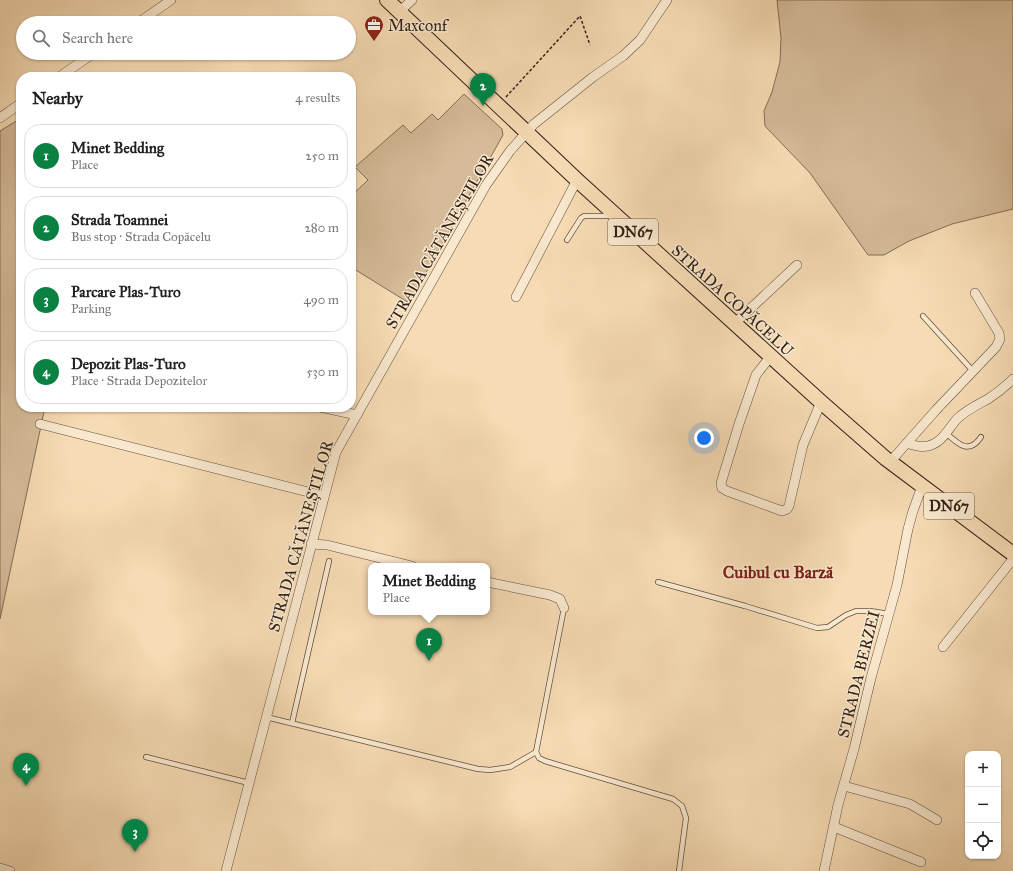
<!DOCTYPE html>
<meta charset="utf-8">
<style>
:root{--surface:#fff;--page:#f6f6f6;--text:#222;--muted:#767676;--line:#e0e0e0;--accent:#0b8043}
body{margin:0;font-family:"IM FELL Great Primer",serif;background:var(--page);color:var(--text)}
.controls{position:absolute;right:12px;bottom:12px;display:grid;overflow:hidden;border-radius:8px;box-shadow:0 1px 3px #0004}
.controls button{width:36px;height:36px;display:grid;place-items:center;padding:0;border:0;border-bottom:1px solid var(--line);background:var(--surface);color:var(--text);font:20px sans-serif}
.you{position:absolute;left:704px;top:438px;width:14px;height:14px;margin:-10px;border:3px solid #fff;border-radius:50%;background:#1a73e8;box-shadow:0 0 0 6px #1a73e833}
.badge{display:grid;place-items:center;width:26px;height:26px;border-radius:50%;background:var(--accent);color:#fff;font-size:13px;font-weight:700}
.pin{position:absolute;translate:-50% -33px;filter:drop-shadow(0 1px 2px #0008)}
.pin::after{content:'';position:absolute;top:21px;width:14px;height:12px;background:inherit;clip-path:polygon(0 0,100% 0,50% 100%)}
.popup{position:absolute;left:368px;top:563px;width:122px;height:52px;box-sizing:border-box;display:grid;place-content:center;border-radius:8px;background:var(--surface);filter:drop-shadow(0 1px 3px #0005);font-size:13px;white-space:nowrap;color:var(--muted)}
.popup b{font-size:15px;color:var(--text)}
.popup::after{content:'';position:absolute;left:50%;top:100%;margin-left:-8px;border:8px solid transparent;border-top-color:var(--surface)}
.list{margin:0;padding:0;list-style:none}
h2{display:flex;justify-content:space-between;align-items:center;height:52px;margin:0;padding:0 16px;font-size:17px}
h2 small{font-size:13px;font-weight:400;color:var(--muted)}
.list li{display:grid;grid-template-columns:26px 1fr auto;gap:12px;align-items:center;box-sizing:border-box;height:64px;margin:0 8px 8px;padding:0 8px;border:1px solid var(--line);border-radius:16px}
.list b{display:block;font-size:15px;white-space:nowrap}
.list p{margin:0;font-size:13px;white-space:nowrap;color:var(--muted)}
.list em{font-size:13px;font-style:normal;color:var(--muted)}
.icon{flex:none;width:22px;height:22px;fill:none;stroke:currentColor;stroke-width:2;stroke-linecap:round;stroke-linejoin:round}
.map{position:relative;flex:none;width:1013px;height:871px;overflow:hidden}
.search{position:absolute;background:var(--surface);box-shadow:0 1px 3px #0004;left:16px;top:16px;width:340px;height:44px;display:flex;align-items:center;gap:10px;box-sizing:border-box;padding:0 14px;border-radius:22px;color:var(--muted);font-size:15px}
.panel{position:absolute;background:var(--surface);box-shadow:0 1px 3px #0004;left:16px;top:72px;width:340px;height:340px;border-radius:16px}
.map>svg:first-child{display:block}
</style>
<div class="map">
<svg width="1013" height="871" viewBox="0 0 1013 871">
<rect width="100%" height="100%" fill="#f6dbb4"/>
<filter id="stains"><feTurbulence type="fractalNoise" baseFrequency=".005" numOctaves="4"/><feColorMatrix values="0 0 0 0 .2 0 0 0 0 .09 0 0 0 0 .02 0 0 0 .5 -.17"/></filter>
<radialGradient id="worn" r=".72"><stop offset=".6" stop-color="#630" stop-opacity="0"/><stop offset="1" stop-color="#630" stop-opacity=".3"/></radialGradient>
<g fill="#d5bb99" stroke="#836e58">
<path d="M 777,0 L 1013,0 L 1013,209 L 952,224 L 909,241 L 884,255 L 868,255 L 810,173 L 765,126 L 764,111 L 772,92 L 780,62 L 781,38 Z"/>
<path d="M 464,94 L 502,129 L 503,135 L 409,303 L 351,267 L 351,196 L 368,180 L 355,167 L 403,125 L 411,133 L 432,114 L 438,120 Z"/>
<path d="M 18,120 L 21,125 L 21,407 L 45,407 L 0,619 L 0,131 Z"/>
</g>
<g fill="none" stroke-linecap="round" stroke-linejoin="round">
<defs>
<g id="lane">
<path d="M 567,240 L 581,218 L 584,216 L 610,216"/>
<path d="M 923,316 L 973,371"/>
<path d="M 946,433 C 958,444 969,455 981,437"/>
<path d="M 658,582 L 745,606 L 817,628 L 828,627 L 846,615 L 856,611 L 870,611 L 889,614"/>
<path d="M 564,608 L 536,752 L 539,758 L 545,761 L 673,799 L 682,806 L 686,818 L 679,871"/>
<path d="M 266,717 L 478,769 L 490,770 L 510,767 L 536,752"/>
<path d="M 292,723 L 329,561"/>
<path d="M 146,757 L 249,783"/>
</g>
<g id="street">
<path d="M 400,11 L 412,0"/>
<path d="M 138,23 L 171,0"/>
<path d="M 59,77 L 94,53"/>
<path d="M 0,118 L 21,103"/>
<path d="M 516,297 L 577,180"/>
<path d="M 734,324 L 797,265"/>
<path d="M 770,357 L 756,375 L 739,424 L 721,483 L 722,488 L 727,491 L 782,511 L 787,509 L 789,506 L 803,445 L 821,402"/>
<path d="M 320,407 L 357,415"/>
<path d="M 40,424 L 324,496"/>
<path d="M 907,443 C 913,445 921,448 928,446 C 942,443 948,429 957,419 C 966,410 977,405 988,399 C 997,393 1006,386 1013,379"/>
<path d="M 890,462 L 936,410 L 996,347 L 1000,339 L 999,333 L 975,293"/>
<path d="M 311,544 L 327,545 L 412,566"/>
<path d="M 487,582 L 550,595 L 560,599 L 564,608"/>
<path d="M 943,647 L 1013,559"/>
<path d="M 844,786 L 910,804 L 937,820"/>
<path d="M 834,827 L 921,862"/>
<path d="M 0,868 L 10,871"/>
<path d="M 226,871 L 336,452 L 486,185 L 510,151 L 534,124 L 593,77 L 623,56 L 640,40 L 667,0"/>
<path d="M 824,871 L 838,805 L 854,749 L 871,678 L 897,585 L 908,529 L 913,511 L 922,486"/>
</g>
<path id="primary" d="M 387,0 L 577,180 L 821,402 L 885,458 L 1013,554"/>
</defs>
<use href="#lane" stroke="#624f3e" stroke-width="6"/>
<use href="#street" stroke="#624f3e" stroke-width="10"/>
<use href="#primary" stroke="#312016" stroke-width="16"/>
<path stroke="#312016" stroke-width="1.5" stroke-dasharray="3 2" stroke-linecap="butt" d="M 506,97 L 580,16 L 590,45"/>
<use href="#lane" stroke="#f9e8ce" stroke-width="4.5"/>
<use href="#street" stroke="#f9e8ce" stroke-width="9"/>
<use href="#primary" stroke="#f6dbb4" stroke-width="14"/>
</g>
<defs>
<symbol id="office-pin" viewBox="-11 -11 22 30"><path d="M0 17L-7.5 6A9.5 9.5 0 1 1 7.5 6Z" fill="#8f2418" stroke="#f9e8ce"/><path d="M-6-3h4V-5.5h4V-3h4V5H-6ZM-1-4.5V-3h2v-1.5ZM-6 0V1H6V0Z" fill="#fff"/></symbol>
</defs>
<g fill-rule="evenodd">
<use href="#office-pin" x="363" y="14" width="22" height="30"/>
</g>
<g text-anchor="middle" stroke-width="3" stroke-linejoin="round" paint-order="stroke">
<g fill="#f9e8ce" stroke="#6d5c4d" stroke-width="1">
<rect x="608" y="219" width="50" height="26" rx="3"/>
<rect x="924" y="493" width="50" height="26" rx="3"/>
</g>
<g font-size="15" font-weight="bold" fill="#312016">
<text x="633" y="237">DN67</text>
<text x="949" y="511">DN67</text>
</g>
<g font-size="16" fill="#312016" stroke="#f9e8ce" text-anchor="start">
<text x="388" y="31">Maxconf</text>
</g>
<g font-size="16" fill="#312016" stroke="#f9e8ce">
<text transform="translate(439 241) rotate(-60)" y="6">STRADA CĂTĂNEȘTILOR</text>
<text transform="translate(733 300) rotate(42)" y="6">STRADA COPĂCELU</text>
<text transform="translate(300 536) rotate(-74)" y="6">STRADA CĂTĂNEȘTILOR</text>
<text transform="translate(858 674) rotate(-76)" y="6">STRADA BERZEI</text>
</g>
<g font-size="17" font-weight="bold" fill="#7a1f14" stroke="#f9e8ce">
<text x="778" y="578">Cuibul cu Barză</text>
</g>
</g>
<rect width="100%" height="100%" filter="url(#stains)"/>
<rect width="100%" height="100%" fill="url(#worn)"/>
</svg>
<div class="controls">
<button>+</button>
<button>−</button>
<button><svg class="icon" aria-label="locate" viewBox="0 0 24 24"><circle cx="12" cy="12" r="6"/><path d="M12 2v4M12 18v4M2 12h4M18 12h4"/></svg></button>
</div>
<div class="you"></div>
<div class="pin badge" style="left:429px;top:661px">1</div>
<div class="popup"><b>Minet Bedding</b>Place</div>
<div class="pin badge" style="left:483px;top:106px">2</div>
<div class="pin badge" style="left:135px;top:852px">3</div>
<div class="pin badge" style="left:26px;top:786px">4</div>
<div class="search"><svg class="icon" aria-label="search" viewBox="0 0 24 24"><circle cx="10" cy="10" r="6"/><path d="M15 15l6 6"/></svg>Search here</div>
<section class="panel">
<h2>Nearby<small>4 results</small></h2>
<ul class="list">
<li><span class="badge">1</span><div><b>Minet Bedding</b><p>Place</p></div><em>250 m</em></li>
<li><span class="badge">2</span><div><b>Strada Toamnei</b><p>Bus stop · Strada Copăcelu</p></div><em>280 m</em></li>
<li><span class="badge">3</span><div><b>Parcare Plas-Turo</b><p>Parking</p></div><em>490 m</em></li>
<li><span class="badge">4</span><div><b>Depozit Plas-Turo</b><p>Place · Strada Depozitelor</p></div><em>530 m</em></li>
</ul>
</section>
</div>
